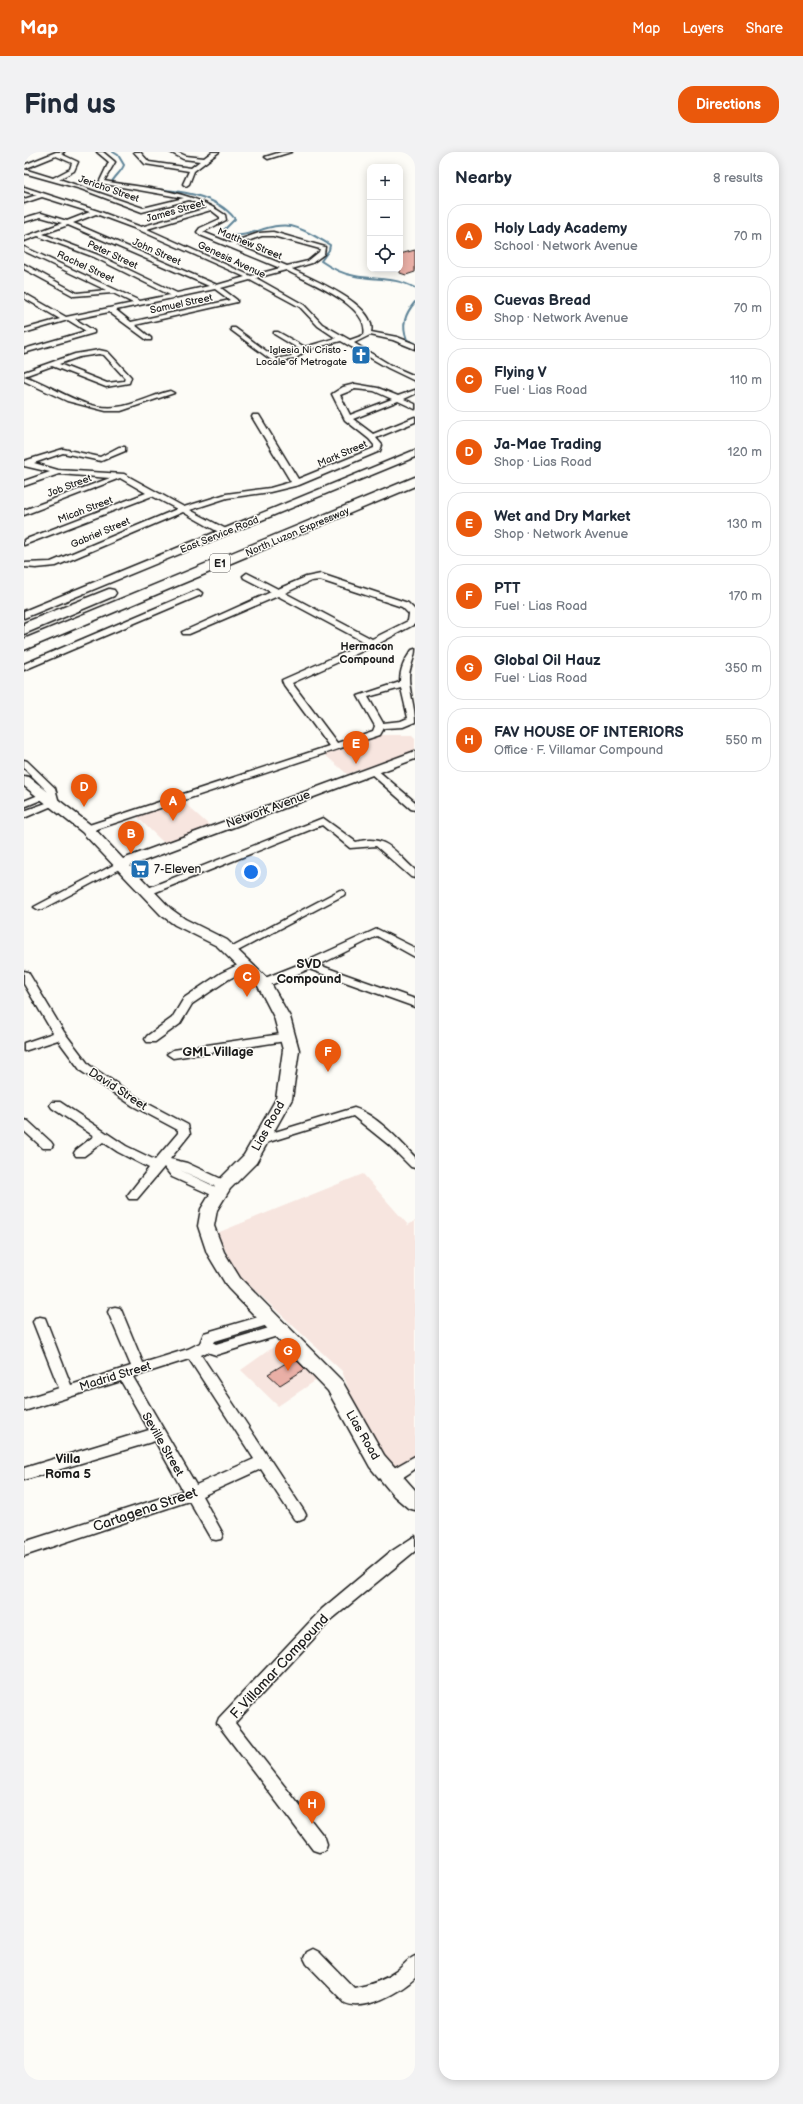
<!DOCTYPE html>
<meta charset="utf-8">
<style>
:root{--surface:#fff;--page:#f2f2f3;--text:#1f2937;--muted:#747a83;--line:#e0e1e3;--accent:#ea580c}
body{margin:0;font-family:"Balsamiq Sans",sans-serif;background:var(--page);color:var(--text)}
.controls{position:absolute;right:12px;top:12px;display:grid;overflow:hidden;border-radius:8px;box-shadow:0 2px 10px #0003}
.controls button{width:36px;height:36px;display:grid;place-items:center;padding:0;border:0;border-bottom:1px solid var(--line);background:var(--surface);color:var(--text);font:20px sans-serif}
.you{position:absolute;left:227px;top:720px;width:14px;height:14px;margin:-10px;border:3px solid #fff;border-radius:50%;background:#1a73e8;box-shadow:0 0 0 6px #1a73e833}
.badge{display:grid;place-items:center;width:26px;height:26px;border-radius:50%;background:var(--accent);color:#fff;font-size:13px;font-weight:700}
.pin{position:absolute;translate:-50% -33px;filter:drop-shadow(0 1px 2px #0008)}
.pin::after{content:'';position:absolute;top:21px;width:14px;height:12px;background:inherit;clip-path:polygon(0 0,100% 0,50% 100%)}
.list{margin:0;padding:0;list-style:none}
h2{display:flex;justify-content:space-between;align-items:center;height:52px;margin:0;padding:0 16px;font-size:17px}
h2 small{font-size:13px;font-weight:400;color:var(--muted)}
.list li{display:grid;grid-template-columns:26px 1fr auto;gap:12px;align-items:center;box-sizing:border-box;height:64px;margin:0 8px 8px;padding:0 8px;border:1px solid var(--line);border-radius:16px}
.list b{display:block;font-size:15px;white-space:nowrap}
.list p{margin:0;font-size:13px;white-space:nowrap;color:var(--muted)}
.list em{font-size:13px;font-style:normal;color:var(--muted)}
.icon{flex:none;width:22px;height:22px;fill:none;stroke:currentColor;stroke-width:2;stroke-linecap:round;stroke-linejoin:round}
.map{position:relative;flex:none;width:391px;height:1928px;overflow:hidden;border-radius:16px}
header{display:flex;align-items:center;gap:24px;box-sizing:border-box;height:56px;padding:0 20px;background:var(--accent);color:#fff}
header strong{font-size:19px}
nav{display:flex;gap:22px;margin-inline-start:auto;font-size:14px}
.intro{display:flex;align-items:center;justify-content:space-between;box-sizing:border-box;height:96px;padding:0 24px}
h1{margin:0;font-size:28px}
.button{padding:10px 18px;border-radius:16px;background:var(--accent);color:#fff;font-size:14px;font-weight:700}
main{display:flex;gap:24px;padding:0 24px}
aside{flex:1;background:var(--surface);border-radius:16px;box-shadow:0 2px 10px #0003}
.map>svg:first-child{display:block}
</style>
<header>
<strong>Map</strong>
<nav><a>Map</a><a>Layers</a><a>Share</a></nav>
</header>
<div class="intro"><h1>Find us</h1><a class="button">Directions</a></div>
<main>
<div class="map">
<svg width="391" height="1928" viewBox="0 0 391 1928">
<rect width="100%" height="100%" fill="#fdfcf7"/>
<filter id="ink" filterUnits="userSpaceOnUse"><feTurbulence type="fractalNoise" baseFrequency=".025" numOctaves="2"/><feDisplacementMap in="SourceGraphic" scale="8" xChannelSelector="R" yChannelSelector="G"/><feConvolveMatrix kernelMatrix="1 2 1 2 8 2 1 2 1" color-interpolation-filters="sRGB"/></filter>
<g filter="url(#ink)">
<g fill="#f7e5df">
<path d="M 354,583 L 388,583 L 391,586 L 391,599 L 323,622 L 300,602 Z"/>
<path d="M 157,648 L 186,674 L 140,691 L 113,665 Z"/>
<path d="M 339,1022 L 384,1073 L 391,1069 L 391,1309 L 372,1320 L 339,1277 L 318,1219 L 213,1122 L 193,1081 Z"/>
<path d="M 258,1189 L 297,1225 L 254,1254 L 217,1218 Z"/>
</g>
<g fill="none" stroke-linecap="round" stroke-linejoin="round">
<g stroke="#5d8397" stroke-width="2">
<path d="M 89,0 L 94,3 L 100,13 C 97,21 90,24 87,32 L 91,33"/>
<path d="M 124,37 C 153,38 192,42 211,67 L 200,78 L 200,83 C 224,88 244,70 267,74 C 281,77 294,86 306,93 L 305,98 L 297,109 C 307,116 318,122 331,124 C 351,128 372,125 391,136"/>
<path d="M 391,150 C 381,162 377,173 383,188 L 391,191"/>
</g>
</g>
<g fill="#e9afa6" stroke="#1c1c1c">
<path d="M 391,98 L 391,120 L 382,123 L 376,121 L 376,102 Z"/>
<path d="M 270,1206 L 281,1217 L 256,1233 L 244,1222 Z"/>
</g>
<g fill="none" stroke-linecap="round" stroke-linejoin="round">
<defs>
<g id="street">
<path d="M 32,0 L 40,0 L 37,2 L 54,10 L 50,19 L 35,27 L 119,56 L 160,46 L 75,31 L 85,10 L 73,0 L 79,0 L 91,10 L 80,29 C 123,37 165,37 201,63 L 202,68 L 179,80 L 206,91 L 235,81 L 249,80 L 301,95 L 300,102 L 288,111 L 268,117 C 287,127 354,153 347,180 L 373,185 L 391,192 L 391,197 L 369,188 L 346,183 L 330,191 L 368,214 L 391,224 L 391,229 L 364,216 L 317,189 L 282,198 L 271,207 L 250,210 L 207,178 L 207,176 L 211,176 L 253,207 L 267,204 L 275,197 L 250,182 L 250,180 L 254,180 L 281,195 L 312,186 L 294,174 L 276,155 L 226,128 L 197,136 L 213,148 L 213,150 L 111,173 L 127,186 L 127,188 L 123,188 L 85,160 L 51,167 L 70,179 L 70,181 L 0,201 L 0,197 L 62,179 L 44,168 L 0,181 L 0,177 L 36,167 L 0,146 L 0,141 L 42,165 L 109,151 L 89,141 L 50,144 L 0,117 L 0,112 L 53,141 L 82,138 L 0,99 L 0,95 L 116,149 L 146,143 L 70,105 L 14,84 L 0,89 L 0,85 L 38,71 L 17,65 L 0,70 L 0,66 L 17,61 L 43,69 L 66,60 L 18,45 L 0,51 L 0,47 L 13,43 L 0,39 L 0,35 L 74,59 L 117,75 L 183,56 L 165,48 L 118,60 L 57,37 L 0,21 L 0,17 L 29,26 L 46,17 L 48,11 L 32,4 L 0,17 L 0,13 ZM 187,58 L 196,65 L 196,67 L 176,76 L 173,80 L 176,83 L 256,116 L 227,124 L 123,77 ZM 72,62 L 115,78 L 221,125 L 193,133 L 49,71 ZM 44,73 L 185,134 L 153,141 L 74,103 L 19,82 ZM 238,84 L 249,84 L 296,97 L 295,100 L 284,109 L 263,114 L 212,93 ZM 262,118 C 283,130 347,153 340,183 L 326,188 L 298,172 L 280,153 L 232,126 ZM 191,137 L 206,148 L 107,170 L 92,158 Z"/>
<path d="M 110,0 L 116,0 L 125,10 L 167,16 L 176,9 L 159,7 L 146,0 L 153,0 L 162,4 L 180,6 L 188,0 L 195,0 L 170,19 L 165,32 L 162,34 L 159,32 L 165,19 L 121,12 Z"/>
<path d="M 257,0 L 267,0 L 244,7 L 241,5 Z"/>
<path d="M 75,198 L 84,200 L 107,225 L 105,231 L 82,235 L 28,214 L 0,224 C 31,234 59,259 93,255 C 111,253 129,243 146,239 L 150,241 L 97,259 L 82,259 L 43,249 L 0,229 L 0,220 L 51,202 ZM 75,202 L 80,203 L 101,226 L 100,229 L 83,231 L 35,212 L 55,205 Z"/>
<path d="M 331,232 L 354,236 L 374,244 L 391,238 L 391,242 L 380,247 L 391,252 L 391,257 L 374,249 L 329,267 L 349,282 L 391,265 L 391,270 L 352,286 L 358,293 L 356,299 L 275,333 L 246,340 L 203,346 L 166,358 L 204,378 L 204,382 L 198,382 L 159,360 L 32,414 L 12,416 L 0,415 L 0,411 L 27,410 L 153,357 L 128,344 L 0,393 L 0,388 L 122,341 L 96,326 L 0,363 L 0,358 L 86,326 L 35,322 L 0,334 L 0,329 L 26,320 L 0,314 L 0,309 L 39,297 L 76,305 L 95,295 L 101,295 L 101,299 L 77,309 L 39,301 L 10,311 L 34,318 L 100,322 L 160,355 L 202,342 L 246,336 L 267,330 L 228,265 L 229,263 L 235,263 L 274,327 L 350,296 L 350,293 L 345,287 L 321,268 L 308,242 L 319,235 ZM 331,237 L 350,239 L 368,247 L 326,263 L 316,243 Z"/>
<path d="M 223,421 L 254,437 L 282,425 L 297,422 L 384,451 L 391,458 L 391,472 L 352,493 L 268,531 L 313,591 L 349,579 L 351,574 L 334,544 L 376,530 C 376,517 380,509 388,498 L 391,497 C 391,507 385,515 385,525 C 385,540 391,554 391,570 L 379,575 L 360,576 L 356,583 L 67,679 L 59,679 L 58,677 L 59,675 L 305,594 L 260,533 L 258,528 L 342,491 L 254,444 L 165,482 L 159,482 L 158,480 L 247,440 L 220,426 L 219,424 ZM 296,428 L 378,455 L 385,462 L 384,469 L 348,487 L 261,441 L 287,429 ZM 377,536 L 384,566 L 377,569 L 359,571 L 344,545 Z"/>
<path d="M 174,438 L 178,441 L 177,443 L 0,518 L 0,512 Z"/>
<path d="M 0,608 L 3,609 L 31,636 L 35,651 L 0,666 L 0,659 L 25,650 L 24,645 L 0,655 L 0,649 L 17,642 L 24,642 L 23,639 L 0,616 Z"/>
<path d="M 349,616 L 352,617 L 391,650 L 391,658 L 387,657 L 346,621 L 346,617 Z"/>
<path d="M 299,666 L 332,690 C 362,682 370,699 391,718 L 391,726 L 387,725 L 352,694 L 326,696 L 298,673 L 127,742 L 119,742 L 118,740 L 119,738 Z"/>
<path d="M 97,709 L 101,710 L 102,712 L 101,714 L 19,757 L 15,758 L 10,755 Z"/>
<path d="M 316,738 L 320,739 L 321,741 L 320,743 L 210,801 L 202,801 L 201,799 Z"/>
<path d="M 353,777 L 391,796 L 391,805 L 353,784 L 295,813 L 391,847 L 391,855 L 285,817 L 244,834 L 236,834 L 234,831 L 236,828 L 281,810 Z"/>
<path d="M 222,809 L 227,813 L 226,816 L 205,827 L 168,852 L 156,872 L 131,890 L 123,890 L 121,887 L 123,884 L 148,866 L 160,846 L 197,821 Z"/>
<path d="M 0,819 L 4,820 L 40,880 L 65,913 L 117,948 L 164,973 L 166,982 L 146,1007 L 163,1011 L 204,1030 L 206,1033 L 204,1036 L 200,1038 L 156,1018 L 198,1038 L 200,1041 L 198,1044 L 190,1044 L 148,1025 L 140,1015 L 113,1047 L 105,1047 L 103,1044 L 125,1016 L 94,1000 L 79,990 L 60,1004 L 52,1004 L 50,1001 L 52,998 L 70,984 L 28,956 L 26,953 L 28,950 L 36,950 L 102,994 L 131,1008 L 154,981 L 154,978 L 109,954 L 57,919 L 34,888 L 0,899 L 0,891 L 29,881 L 0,832 Z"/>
<path d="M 264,881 L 268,882 L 270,885 L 268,888 L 149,906 L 143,902 L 149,898 Z"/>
<path d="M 330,956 C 351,962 376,989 391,1005 L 391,1016 L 387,1015 L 365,993 L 329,964 L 235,993 L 229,989 L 231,986 Z"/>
<path d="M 0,968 L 4,969 L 27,990 L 29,993 L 27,996 L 19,996 L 0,979 Z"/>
<path d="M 91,1155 L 96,1156 L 98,1160 L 119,1211 L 164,1197 L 176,1191 L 180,1181 L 245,1162 L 250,1163 L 252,1167 L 250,1171 L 191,1189 L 190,1191 L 192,1192 L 255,1173 L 260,1174 L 262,1178 L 260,1182 L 192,1203 L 183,1200 L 177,1203 L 280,1359 L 282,1363 L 280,1367 L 275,1369 L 270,1367 L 237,1317 L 178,1344 L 199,1382 L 197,1387 L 192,1388 L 187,1387 L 165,1349 L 0,1404 L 0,1390 L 159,1339 L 131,1289 L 0,1328 L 0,1316 L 125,1278 L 97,1229 L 0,1259 L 0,1247 L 35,1236 L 9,1170 L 11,1166 L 16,1165 L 21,1166 L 47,1233 L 107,1214 L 84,1160 L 86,1156 ZM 165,1207 L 230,1307 L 172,1333 L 109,1225 Z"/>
<path d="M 391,1304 L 391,1317 C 382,1323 371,1333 361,1329 L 359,1325 L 361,1321 Z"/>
<path d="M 391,1384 L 391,1399 L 308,1467 L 211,1571 L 301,1686 L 303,1692 L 301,1698 L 295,1700 L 289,1698 L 193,1571 L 195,1566 L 298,1457 L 365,1401 Z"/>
<path d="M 289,1797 L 295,1800 L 330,1836 C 346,1833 359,1829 371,1820 C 379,1815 382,1808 391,1804 L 391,1826 C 376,1840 341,1860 321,1851 L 283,1812 L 280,1806 L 283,1800 Z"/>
</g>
<g id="secondary">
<path d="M 391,298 L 391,305 L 0,466 L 0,459 Z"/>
<path d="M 391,599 L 391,607 L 106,714 L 147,757 L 161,767 L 203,788 L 245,828 L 266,865 L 275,898 L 268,947 L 232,1011 L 206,1037 L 193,1058 L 190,1074 L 200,1100 L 216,1126 L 318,1229 L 360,1303 L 391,1338 L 391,1358 L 384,1356 L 370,1344 L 346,1315 L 304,1239 L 204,1136 L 183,1101 L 174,1074 L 177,1057 L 194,1029 L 220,1003 L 252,947 L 259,898 L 250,865 L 234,834 L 193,794 L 151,773 L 137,763 L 58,680 L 0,634 L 0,624 L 5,625 L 68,674 L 99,707 Z"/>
</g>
<g id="highway">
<path d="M 391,325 L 391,334 L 0,498 L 0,487 Z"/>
<path d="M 85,437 L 90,438 L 92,441 L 90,444 L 0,482 L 0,471 Z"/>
</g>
</defs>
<use href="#street" stroke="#1c1c1c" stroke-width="3"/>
<use href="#secondary" stroke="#1c1c1c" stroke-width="3"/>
<use href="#highway" stroke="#1c1c1c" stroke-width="3"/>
<use href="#street" fill="#fdfcf7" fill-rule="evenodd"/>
<use href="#secondary" fill="#fdfcf7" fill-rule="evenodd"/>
<use href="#highway" fill="#fdfcf7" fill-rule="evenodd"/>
</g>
</g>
<defs>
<symbol id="church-square" viewBox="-11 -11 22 22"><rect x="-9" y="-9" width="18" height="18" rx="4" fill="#1f6fb2" stroke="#fdfcf7"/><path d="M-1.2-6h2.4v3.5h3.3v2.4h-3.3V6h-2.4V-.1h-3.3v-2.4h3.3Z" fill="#fff"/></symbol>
<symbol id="supermarket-square" viewBox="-11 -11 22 22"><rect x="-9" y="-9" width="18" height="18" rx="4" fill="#1f6fb2" stroke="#fdfcf7"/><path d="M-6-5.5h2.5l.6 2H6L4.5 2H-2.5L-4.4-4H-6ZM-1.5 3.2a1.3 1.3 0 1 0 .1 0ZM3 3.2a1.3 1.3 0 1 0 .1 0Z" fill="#fff"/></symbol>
</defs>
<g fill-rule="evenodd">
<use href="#church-square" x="326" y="192" width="22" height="22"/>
<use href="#supermarket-square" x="105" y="706" width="22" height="22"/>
</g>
<g text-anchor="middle" stroke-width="3" stroke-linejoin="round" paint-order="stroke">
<g font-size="10" fill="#1c1c1c" stroke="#fdfcf7">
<text transform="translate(85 36) rotate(19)" y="4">Jericho Street</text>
<text transform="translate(151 58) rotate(-16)" y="4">James Street</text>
<text transform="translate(226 91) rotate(22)" y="4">Matthew Street</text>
<text transform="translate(133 99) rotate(24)" y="4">John Street</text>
<text transform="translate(89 102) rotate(25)" y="4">Peter Street</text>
<text transform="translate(208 107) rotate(25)" y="4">Genesis Avenue</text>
<text transform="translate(62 114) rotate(25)" y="4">Rachel Street</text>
<text transform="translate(157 151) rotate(-12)" y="4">Samuel Street</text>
<text transform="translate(318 301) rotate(-23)" y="4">Mark Street</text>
<text transform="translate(45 333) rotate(-21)" y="4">Job Street</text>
<text transform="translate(61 357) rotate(-21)" y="4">Micah Street</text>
<text transform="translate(273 379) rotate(-23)" y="4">North Luzon Expressway</text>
<text transform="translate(76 380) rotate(-23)" y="4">Gabriel Street</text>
<text transform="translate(195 382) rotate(-22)" y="4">East Service Road</text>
</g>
<g font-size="10" fill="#1c1c1c" stroke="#fdfcf7" text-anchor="end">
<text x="323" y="201">Iglesia Ni Cristo -<tspan x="323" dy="12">Locale of Metrogate</tspan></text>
</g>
<rect fill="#fdfcf7" stroke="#605f5e" stroke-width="1" x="186" y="402" width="20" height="18" rx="3"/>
<g font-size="11" font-weight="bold" fill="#1c1c1c">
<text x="196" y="415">E1</text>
</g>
<g font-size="11" font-weight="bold" fill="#1c1c1c" stroke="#fdfcf7">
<text x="343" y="498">Hermacon<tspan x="343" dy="13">Compound</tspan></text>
</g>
<g font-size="12" fill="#1c1c1c" stroke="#fdfcf7">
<text transform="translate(244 657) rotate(-20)" y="4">Network Avenue</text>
<text transform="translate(94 937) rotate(33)" y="4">David Street</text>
<text transform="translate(244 974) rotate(-61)" y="4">Lias Road</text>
<text transform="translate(91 1224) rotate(-17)" y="4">Madrid Street</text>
<text transform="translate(339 1283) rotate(60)" y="4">Lias Road</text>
<text transform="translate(139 1292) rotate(60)" y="4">Seville Street</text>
</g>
<g font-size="12" fill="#1c1c1c" stroke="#fdfcf7" text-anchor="start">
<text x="130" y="721">7-Eleven</text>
</g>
<g font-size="13" font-weight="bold" fill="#1c1c1c" stroke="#fdfcf7">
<text x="285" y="816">SVD<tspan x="285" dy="15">Compound</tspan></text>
<text x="194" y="904">GML Village</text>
<text x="44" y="1311">Villa<tspan x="44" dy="15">Roma 5</tspan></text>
</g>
<g font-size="14" fill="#1c1c1c" stroke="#fdfcf7">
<text transform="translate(121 1357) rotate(-19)" y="5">Cartagena Street</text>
<text transform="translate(255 1514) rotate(-47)" y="5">F. Villamar Compound</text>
</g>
</g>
</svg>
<div class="controls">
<button>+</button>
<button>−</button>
<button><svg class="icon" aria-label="locate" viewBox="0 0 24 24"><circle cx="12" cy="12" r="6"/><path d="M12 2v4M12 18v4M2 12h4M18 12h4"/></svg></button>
</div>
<div class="you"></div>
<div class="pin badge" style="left:149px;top:669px">A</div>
<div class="pin badge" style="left:107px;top:702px">B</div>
<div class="pin badge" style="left:223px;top:845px">C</div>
<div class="pin badge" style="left:60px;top:655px">D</div>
<div class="pin badge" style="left:332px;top:612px">E</div>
<div class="pin badge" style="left:304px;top:920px">F</div>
<div class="pin badge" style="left:264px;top:1219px">G</div>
<div class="pin badge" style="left:288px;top:1672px">H</div>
</div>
<aside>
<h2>Nearby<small>8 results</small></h2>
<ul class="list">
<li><span class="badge">A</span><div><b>Holy Lady Academy</b><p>School · Network Avenue</p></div><em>70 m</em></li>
<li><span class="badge">B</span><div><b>Cuevas Bread</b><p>Shop · Network Avenue</p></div><em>70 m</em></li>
<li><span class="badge">C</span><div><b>Flying V</b><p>Fuel · Lias Road</p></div><em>110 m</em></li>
<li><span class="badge">D</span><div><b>Ja-Mae Trading</b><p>Shop · Lias Road</p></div><em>120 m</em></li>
<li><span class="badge">E</span><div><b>Wet and Dry Market</b><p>Shop · Network Avenue</p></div><em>130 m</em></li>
<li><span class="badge">F</span><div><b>PTT</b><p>Fuel · Lias Road</p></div><em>170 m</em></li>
<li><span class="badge">G</span><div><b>Global Oil Hauz</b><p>Fuel · Lias Road</p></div><em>350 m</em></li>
<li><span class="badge">H</span><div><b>FAV HOUSE OF INTERIORS</b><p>Office · F. Villamar Compound</p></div><em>550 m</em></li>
</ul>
</aside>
</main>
